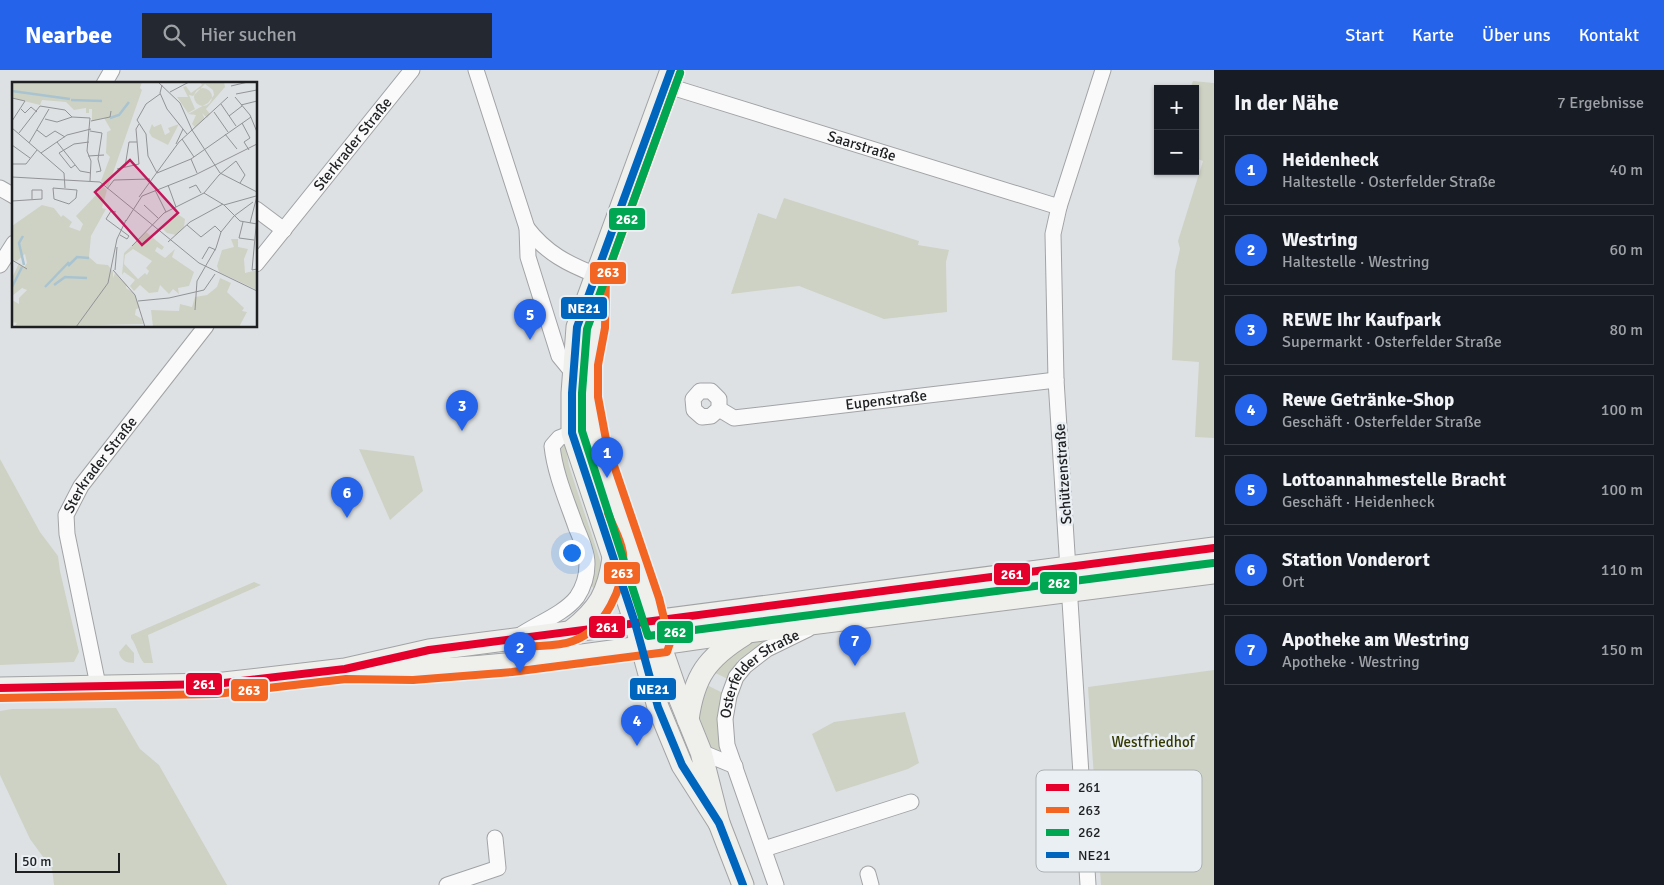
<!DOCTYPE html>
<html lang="de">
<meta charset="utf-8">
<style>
:root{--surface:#171b24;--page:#242831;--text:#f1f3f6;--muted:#9ea1a6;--line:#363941;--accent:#2563eb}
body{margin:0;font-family:Signika,sans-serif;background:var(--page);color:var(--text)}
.controls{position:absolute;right:15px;top:15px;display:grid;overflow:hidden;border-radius:0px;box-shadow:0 1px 4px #0004}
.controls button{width:45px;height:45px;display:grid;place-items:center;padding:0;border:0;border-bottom:1px solid var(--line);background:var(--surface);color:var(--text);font:25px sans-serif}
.scale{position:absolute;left:15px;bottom:12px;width:105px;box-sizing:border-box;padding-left:5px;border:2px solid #1d1f21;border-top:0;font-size:14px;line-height:18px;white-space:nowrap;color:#1d1f21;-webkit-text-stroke:4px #eaeff3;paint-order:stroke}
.you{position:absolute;left:571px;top:482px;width:18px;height:18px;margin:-12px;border:4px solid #fff;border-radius:50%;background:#1a73e8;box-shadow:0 0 0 8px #1a73e833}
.badge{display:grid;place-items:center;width:32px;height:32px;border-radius:50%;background:var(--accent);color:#fff;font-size:16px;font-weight:700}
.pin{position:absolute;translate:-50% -41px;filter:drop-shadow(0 1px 2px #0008)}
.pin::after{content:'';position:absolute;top:26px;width:18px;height:15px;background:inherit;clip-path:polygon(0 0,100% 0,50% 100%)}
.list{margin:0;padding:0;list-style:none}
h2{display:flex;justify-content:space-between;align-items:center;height:65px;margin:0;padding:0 20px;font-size:21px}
h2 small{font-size:16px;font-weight:400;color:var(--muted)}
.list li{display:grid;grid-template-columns:32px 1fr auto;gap:15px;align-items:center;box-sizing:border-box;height:70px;margin:0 10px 10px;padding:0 10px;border:1px solid var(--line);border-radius:0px}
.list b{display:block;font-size:19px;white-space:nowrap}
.list p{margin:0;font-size:16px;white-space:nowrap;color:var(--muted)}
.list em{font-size:16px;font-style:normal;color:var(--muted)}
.icon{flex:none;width:28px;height:28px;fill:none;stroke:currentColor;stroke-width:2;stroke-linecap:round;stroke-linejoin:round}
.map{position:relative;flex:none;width:1214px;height:815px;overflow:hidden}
header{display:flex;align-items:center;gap:30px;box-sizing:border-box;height:70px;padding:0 25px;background:var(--accent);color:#fff}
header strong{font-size:24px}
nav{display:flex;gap:28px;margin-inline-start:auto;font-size:18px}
.search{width:350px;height:45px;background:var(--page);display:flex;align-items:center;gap:12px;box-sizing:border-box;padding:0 18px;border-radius:0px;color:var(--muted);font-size:19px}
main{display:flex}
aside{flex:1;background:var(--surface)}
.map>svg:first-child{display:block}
</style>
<header>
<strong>Nearbee</strong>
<div class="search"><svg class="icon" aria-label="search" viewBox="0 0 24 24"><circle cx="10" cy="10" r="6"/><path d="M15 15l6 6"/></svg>Hier suchen</div>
<nav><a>Start</a><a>Karte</a><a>Über uns</a><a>Kontakt</a></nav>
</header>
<main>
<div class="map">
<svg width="1214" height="815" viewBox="0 0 1214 815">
<rect width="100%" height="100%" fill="#dee1e4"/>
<g fill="#ced2c4">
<path d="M 1193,11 L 1214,13 L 1214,368 L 1195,367 L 1199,292 L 1172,290 L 1175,201 L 1180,179 L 1178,171 L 1203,91 L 1195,88 L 1195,19 L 1190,19 Z"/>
<path d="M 784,128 L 919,171 L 918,175 L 949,180 L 946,192 L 947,242 L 884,249 L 799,216 L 731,224 L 758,143 L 776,149 Z"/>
<path d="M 565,374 L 569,396 L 601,493 L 599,521 L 588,514 L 558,378 Z"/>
<path d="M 359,379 L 414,386 L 423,421 L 390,450 Z"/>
<path d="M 0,389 L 40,462 L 58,486 L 60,501 L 79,582 L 74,592 L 0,595 Z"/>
<path d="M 638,457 L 640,460 L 658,516 L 651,517 L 634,458 Z"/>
<path d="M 254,512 L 261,515 L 148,565 L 153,593 L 144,593 C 138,586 137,576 131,568 L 131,565 Z"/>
<path d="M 997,516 L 942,525 L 885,537 L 688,564 L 687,559 L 773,548 L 821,537 Z"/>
<path d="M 777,566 L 770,574 L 763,572 L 737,591 L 737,598 L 730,610 L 709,600 L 751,570 Z"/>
<path d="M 126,574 L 134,583 L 134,593 C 126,593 120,590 119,582 Z"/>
<path d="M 1214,600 L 1214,815 L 1101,815 L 1088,617 Z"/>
<path d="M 703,613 L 725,624 L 722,638 L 717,644 L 718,666 L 724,687 L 704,676 L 697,648 Z"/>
<path d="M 116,638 L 140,679 L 159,695 L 227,815 L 54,815 L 52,799 L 30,769 L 0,705 L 0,641 L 12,639 Z"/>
<path d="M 905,642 L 919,693 L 908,699 L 836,722 L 812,664 L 834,652 Z"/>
</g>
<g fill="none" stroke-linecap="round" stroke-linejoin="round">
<defs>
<g id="street">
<path d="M 476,0 L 527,158 L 528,187 L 559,286 L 573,303"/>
<path d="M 104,14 L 112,0"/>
<path id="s1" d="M 665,15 L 1059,137"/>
<path d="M 0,118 L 14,126"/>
<path d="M 256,139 L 284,160"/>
<path d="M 527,158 C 546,183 568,194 596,205"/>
<path id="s2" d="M 256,194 L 412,0"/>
<path d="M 0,195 L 14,173"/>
<path id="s3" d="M 719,339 L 711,346 L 702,347 L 694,340 L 693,329 L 700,321 L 711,321 L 719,329 L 719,339 L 734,348 L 1056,310"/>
<path d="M 519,566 C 536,554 564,544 577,527 C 583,518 587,505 587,494 C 587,482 581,469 576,457 C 567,431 555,404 552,376 L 559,368 L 572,363"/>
<path id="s4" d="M 98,615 L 67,464 L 66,445 L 81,416 L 206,256"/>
<path d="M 701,682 L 735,696"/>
<path d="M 764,779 L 911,732"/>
<path d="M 868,804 L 871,815"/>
<path d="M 447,815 L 498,798 L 495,768"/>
<path id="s5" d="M 776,815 L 727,675 L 725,649 L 729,626 L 736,607 L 745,596 L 767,579 L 808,559"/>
<path d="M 1088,815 L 1056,310 L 1053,164 L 1059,137 L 1103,0"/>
</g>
<g id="secondary">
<path d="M 671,0 L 577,257 L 572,323 L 572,363 L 635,553 L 658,637 L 682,695 L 719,753"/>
<path d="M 596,223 L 595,257 L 588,294 L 588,328 L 597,378 L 650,531 L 660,574 L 676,620 L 701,682 L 719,753 L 743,815"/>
<path d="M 571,561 C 599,539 608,523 613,488"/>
<path d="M 378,600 C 501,602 626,577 748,562 C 903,543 1059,522 1214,503"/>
<path d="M 0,618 L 215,614 L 345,599 L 429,580 L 1214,478"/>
<path d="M 688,650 C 694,606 707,588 744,565"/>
</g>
</defs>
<use href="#street" stroke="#a1a3a5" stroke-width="17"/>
<use href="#secondary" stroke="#a1a3a5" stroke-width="23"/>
<use href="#street" stroke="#fafafb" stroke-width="15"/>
<use href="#secondary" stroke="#efefec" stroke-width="21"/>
<defs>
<path id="bus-1" d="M 0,618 L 215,614 L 345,599 L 429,580 L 1214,478"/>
<g id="bus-2">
<path d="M 523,577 C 539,575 557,577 573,571 C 604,560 626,516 623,483 C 621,469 613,457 608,443"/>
<path d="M 0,628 L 216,624 L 346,609 L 413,610 L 512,602 L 667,582 L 670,573 L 659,528 L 607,375 L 598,327 L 598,295 L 605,258 L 606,207 L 680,3"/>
</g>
<path id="bus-3" d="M 680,3 L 587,259 L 582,323 L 582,361 L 648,566 L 1213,493"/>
<path id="bus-4" d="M 671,0 L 577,257 L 572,323 L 572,363 L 635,553 L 658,637 L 682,695 L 719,753 L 743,815"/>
</defs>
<use href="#bus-1" stroke="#eaeff3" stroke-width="11"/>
<use href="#bus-2" stroke="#eaeff3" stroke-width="11"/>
<use href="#bus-3" stroke="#eaeff3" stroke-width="11"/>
<use href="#bus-4" stroke="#eaeff3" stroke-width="11"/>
<use href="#bus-1" stroke="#e4002b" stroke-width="8"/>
<use href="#bus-2" stroke="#f26522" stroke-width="8"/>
<use href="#bus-3" stroke="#00a651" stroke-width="8"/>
<use href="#bus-4" stroke="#0065bd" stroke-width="8"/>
</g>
<g text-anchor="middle" stroke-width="5" stroke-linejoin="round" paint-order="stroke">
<g font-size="15" fill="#1d1f21" stroke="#eaeff3">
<text dy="5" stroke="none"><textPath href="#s2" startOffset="154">Sterkrader Straße</textPath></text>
<text dy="5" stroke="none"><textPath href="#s1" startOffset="206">Saarstraße</textPath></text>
<text dy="5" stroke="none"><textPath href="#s3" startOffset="255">Eupenstraße</textPath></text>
<text dy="5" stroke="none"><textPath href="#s4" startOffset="234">Sterkrader Straße</textPath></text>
<text transform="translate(1063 404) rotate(-94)" y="5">Schützenstraße</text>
<text dy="5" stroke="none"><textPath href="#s5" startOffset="235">Osterfelder Straße</textPath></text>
</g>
<g font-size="15" fill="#343a00" stroke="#eaeff3">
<text x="1153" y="677">Westfriedhof</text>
</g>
</g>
<g transform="translate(12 12)">
<rect width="245" height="245" fill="#dee1e4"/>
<path d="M 0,0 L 130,0 L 128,6 L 130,8 L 96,105 L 89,99 L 98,75 L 94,71 L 95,50 L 99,48 L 92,36 L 80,39 L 80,27 L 77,27 L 77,31 L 74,31 L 74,26 L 62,28 L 54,20 L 30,18 L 28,23 L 0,16 ZM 188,0 L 212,0 L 213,5 L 194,27 L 198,32 L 195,36 L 190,31 L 193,37 L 183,45 L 180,42 L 184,33 L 176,32 L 196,21 L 202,13 L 201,8 L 193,2 L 181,14 L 177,13 L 183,27 L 176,31 L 165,15 L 176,15 L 171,5 L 174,4 L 179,11 L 190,3 ZM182 15a9 9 0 1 1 18 0a9 9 0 1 1-18 0ZM 140,42 L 142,45 L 149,42 L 153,53 L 158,50 L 156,46 L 167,42 L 156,63 L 140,55 L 137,50 ZM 89,102 L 95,108 L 90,126 L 94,127 L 79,154 L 77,175 L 85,182 L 96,183 L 101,190 L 101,196 L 103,191 L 115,203 L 114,206 L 122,211 L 128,226 L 124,227 L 123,233 L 130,237 L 131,242 L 2,245 L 5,241 L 0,240 L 0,218 L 7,222 L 7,216 L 15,208 L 10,206 L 0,214 L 1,194 L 7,181 L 12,185 L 15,181 L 13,172 L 5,179 L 0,178 L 0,144 L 30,123 L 42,126 L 49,135 L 51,133 L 60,140 L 57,145 L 68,149 L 71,142 L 64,134 L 85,112 ZM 164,131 L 173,137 L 172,145 L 164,153 L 155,151 L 149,145 ZM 134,150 L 152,165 L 150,168 L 145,165 L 143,169 L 153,176 L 163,167 L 160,175 L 182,190 L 177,204 L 166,206 L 167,212 L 161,207 L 157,212 L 148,203 L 146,210 L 137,211 L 128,203 L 122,209 L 118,204 L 123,198 L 112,190 L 110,193 L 112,171 ZM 121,167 L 140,179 L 134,186 L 137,189 L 135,193 L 133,191 L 126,197 L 112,182 L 113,173 ZM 219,157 L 226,157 L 226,165 L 236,167 L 232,177 L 233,191 L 245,188 L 245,208 L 207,190 L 205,184 L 210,168 L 222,165 ZM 208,196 L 219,201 L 215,210 L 232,226 L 230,229 L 235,230 L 227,245 L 141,245 L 139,228 L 167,229 L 168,222 L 180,225 L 183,215 L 195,213 L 205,205 Z" fill="#ced2c4" fill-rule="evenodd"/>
<path fill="none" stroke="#a9c4d0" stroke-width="2.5" d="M 0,9 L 58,17M 59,18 L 90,19M 98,36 L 107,33 L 117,20M 11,154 L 7,161 L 12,183M 56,184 L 65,175 L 77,176M 42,203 L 53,195 L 75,196M 0,205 L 10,185M 33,205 L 57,180"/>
<path fill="none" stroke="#919396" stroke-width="1" d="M 146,0 L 168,21 L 180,48 L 208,91 L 245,110M 150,3 L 148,11 L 155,27 L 175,52M 219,4 L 236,0M 158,10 L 177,0M 224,12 L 245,8M 223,15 L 238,33 L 245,50M 0,16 L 13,19 L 0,39M 209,22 L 224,44M 229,23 L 245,19M 9,27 L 13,31 L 19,25 L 25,30M 202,30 L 216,50M 217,34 L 230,24M 33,37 L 45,40 L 60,35 L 78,36 L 75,69 L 79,79 L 78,99M 79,39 L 98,35 L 99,29M 230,41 L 238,56 L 232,60 L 237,68M 0,46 L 52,91 L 53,106M 25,48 L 34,55 L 43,49 L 53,55M 78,49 L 90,51 L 86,77 L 89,89 L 84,90M 7,51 L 28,24 L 53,28 L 60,35M 213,52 L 225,67M 170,57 L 182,75M 45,60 L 68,89 L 79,91M 17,61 L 37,27M 164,62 L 171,47M 0,63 L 18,76M 29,71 L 55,53 L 79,47M 76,74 L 92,73M 179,77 L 185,91M 0,82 L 14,82 L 25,68M 63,83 L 59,86 L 47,71 L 62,62 L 77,60M 113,85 L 117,60 L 125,60M 105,87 L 127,82 L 124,47 L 127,42M 145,91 L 179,77 L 239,35M 145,91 L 136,74 L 134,52 L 125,38 L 134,22 L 148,12M 0,95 L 88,100 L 187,181 L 245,209M 156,103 L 164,125M 41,106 L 65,108 L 64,116 L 57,122 L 42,117 ZM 177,106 L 184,103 L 189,111M 95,107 L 102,98 L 138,97M 143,108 L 154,130M 192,111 L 207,93 L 224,79 L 233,93 L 228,101M 192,111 L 212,123 L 228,139 L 245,142M 127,115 L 167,60 L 216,15M 0,119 L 30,117 L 30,108 L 20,108 L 20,117M 132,123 L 146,136M 212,123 L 244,114M 104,130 L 99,129 L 94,137 L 117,154 L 115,157 L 108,153M 245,134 L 240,188 L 245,187M 114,139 L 130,114 L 183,93 L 245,62M 231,140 L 227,156 L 242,158M 238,141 L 245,114M 175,143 L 189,155 L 203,144 L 209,150M 156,160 L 178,140 L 211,122M 120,164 L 152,131 L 192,111M 190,177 L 197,165 L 204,168M 0,178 L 15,187M 101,188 L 123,213 L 133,245M 103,188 L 105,165M 126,219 L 157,216 L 192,208 L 203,192M 183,228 L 185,199 L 204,166 L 209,150 L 222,134 L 241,120M 64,245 L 96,201 L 105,157 L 114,138"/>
<path fill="#c2185b" fill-opacity="0.15" stroke="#c2185b" stroke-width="2.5" d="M 118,78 L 166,131 L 130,163 L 83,110 Z"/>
<rect width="245" height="245" fill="none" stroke="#1d1f21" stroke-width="2.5"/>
</g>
<rect x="1036" y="700" width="166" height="102" rx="8" fill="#eaeff3" stroke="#acb1b4" stroke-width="1"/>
<rect x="1046" y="714" width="23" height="7" fill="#e4002b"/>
<rect x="1046" y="737" width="23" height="6" fill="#f26522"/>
<rect x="1046" y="759" width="23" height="7" fill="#00a651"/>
<rect x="1046" y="782" width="23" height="6" fill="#0065bd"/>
<g font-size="14" fill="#1d1f21">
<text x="1078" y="722">261</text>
<text x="1078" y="745">263</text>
<text x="1078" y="767">262</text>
<text x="1078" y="790">NE21</text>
</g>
<g stroke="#eaeff3" stroke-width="2">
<rect x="608" y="137" width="38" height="24" rx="5" fill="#00a651"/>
<rect x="589" y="191" width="38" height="24" rx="5" fill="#f26522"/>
<rect x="560" y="226" width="48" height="24" rx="5" fill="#0065bd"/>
<rect x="603" y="491" width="38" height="24" rx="5" fill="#f26522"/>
<rect x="993" y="492" width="38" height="24" rx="5" fill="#e4002b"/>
<rect x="1039" y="501" width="39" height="24" rx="5" fill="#00a651"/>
<rect x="588" y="545" width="38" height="24" rx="5" fill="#e4002b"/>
<rect x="656" y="550" width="38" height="24" rx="5" fill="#00a651"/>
<rect x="185" y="602" width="38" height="24" rx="5" fill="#e4002b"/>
<rect x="629" y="607" width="48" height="24" rx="5" fill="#0065bd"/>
<rect x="230" y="608" width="39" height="24" rx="5" fill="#f26522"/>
</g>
<g font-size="14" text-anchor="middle" font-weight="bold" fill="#fff">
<text x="627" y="154">262</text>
<text x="608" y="207">263</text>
<text x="584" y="243">NE21</text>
<text x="622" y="508">263</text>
<text x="1012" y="509">261</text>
<text x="1059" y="518">262</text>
<text x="607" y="562">261</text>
<text x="675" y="567">262</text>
<text x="204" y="619">261</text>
<text x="653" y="624">NE21</text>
<text x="249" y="625">263</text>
</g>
</svg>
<div class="controls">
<button>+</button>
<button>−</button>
</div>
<div class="scale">50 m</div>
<div class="you"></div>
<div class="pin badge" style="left:607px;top:408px">1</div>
<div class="pin badge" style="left:520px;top:603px">2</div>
<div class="pin badge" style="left:462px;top:361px">3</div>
<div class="pin badge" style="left:637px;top:676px">4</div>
<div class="pin badge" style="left:530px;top:270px">5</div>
<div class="pin badge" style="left:347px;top:448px">6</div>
<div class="pin badge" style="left:855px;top:596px">7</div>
</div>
<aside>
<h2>In der Nähe<small>7 Ergebnisse</small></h2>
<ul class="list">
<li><span class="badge">1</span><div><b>Heidenheck</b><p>Haltestelle · Osterfelder Straße</p></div><em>40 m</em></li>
<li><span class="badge">2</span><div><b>Westring</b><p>Haltestelle · Westring</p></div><em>60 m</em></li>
<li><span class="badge">3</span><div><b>REWE Ihr Kaufpark</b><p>Supermarkt · Osterfelder Straße</p></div><em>80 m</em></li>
<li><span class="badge">4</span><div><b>Rewe Getränke-Shop</b><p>Geschäft · Osterfelder Straße</p></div><em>100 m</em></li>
<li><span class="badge">5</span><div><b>Lottoannahmestelle Bracht</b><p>Geschäft · Heidenheck</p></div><em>100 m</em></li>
<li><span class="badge">6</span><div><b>Station Vonderort</b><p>Ort</p></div><em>110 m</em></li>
<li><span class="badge">7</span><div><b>Apotheke am Westring</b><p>Apotheke · Westring</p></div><em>150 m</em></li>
</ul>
</aside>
</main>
